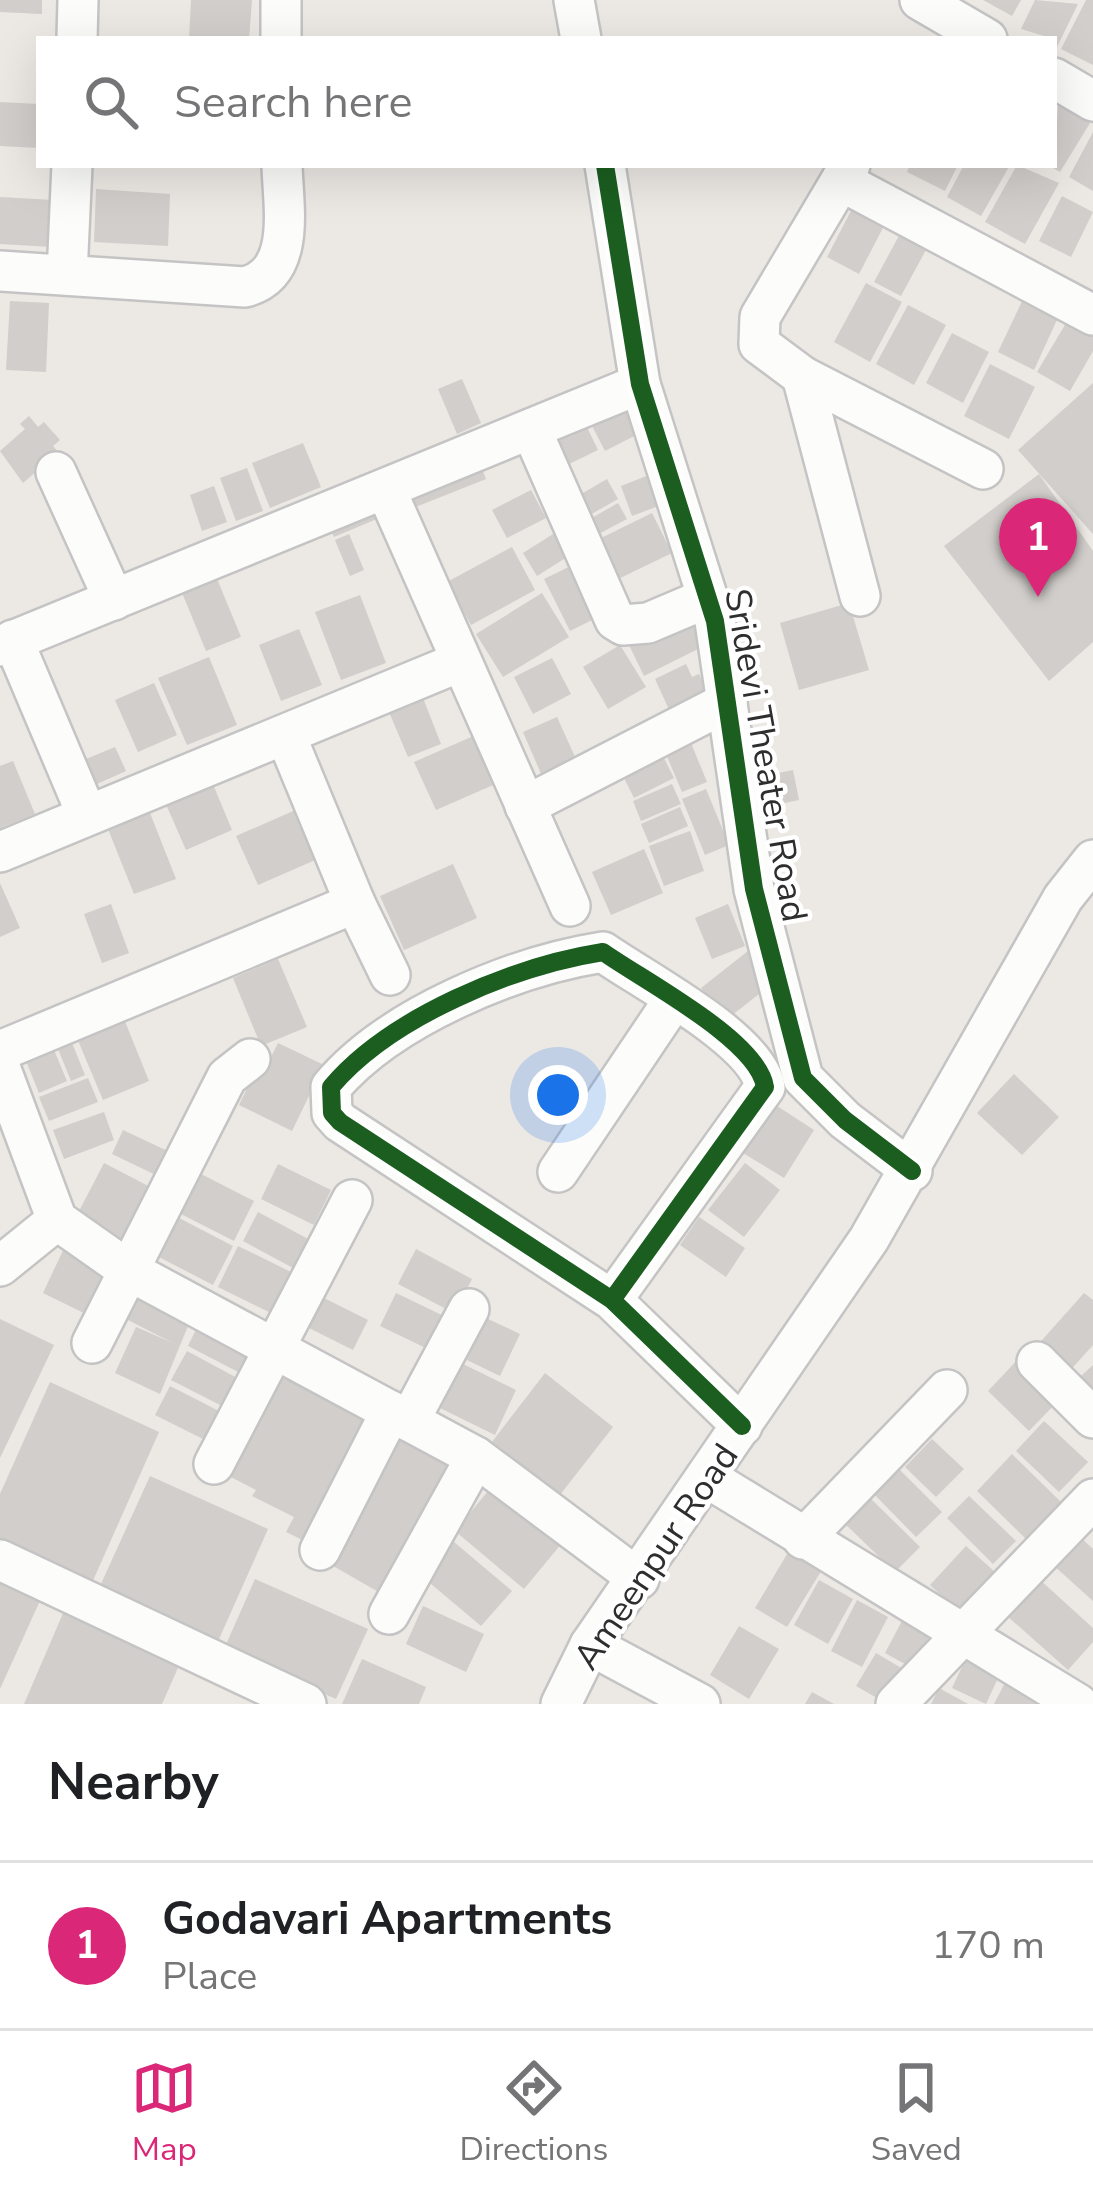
<!DOCTYPE html>
<style>
:root{--surface:#fff;--page:#f2f2f2;--text:#202124;--muted:#757577;--line:#e0e0e0;--accent:#db2777}
body{margin:0;font-family:"Nunito Sans",sans-serif;background:var(--page);color:var(--text)}
.you{position:absolute;left:558px;top:1095px;width:42px;height:42px;margin:-30px;border:9px solid #fff;border-radius:50%;background:#1a73e8;box-shadow:0 0 0 18px #1a73e833}
.badge{display:grid;place-items:center;width:78px;height:78px;border-radius:50%;background:var(--accent);color:#fff;font-size:39px;font-weight:700}
.pin{position:absolute;translate:-50% -99px;filter:drop-shadow(0 3px 6px #0008)}
.pin::after{content:'';position:absolute;top:63px;width:42px;height:36px;background:inherit;clip-path:polygon(0 0,100% 0,50% 100%)}
.list{margin:0;padding:0;list-style:none}
h2{display:flex;justify-content:space-between;align-items:center;height:156px;margin:0;padding:0 48px;font-size:51px}
h2 small{font-size:39px;font-weight:400;color:var(--muted)}
.list li{display:grid;grid-template-columns:78px 1fr auto;gap:36px;align-items:center;box-sizing:border-box;height:168px;padding:0 48px;border-top:3px solid var(--line)}
.list b{display:block;font-size:45px;white-space:nowrap}
.list p{margin:0;font-size:39px;white-space:nowrap;color:var(--muted)}
.list em{font-size:39px;font-style:normal;color:var(--muted)}
.icon{flex:none;width:66px;height:66px;fill:none;stroke:currentColor;stroke-width:2;stroke-linecap:round;stroke-linejoin:round}
.map{position:relative;flex:none;width:1093px;height:1704px;overflow:hidden}
.search{position:absolute;background:var(--surface);box-shadow:0 12px 48px #0002;left:36px;right:36px;top:36px;height:132px;display:flex;align-items:center;gap:30px;box-sizing:border-box;padding:0 42px;border-radius:0px;color:var(--muted);font-size:45px}
.sheet{height:324px;background:var(--surface)}
nav{display:flex;justify-content:space-around;align-items:center;box-sizing:border-box;height:168px;border-top:3px solid var(--line);background:var(--surface);font-size:33px;color:var(--muted)}
nav a{display:grid;justify-items:center;gap:6px}
nav .on{color:var(--accent)}
.map>svg:first-child{display:block}
</style>
<div class="map">
<svg width="1093" height="1704" viewBox="0 0 1093 1704">
<rect width="100%" height="100%" fill="#ece8e4"/>
<g fill="#d1cecb">
<path d="M 0,0 L 42,0 L 42,14 L 0,12 Z"/>
<path d="M 191,0 L 252,0 L 249,39 L 189,39 Z"/>
<path d="M 983,0 L 1021,0 L 1012,16 Z"/>
<path d="M 1035,0 L 1078,4 L 1057,47 L 1054,39 L 1021,29 Z"/>
<path d="M 1086,0 L 1093,0 L 1093,65 L 1061,49 Z"/>
<path d="M 0,102 L 39,104 L 39,148 L 0,146 Z"/>
<path d="M 1058,104 L 1090,123 L 1060,172 L 1048,165 L 1054,165 Z"/>
<path d="M 1093,132 L 1093,191 L 1069,177 Z"/>
<path d="M 910,165 L 958,165 L 945,191 L 907,172 Z"/>
<path d="M 964,165 L 1010,165 L 981,216 L 947,197 Z"/>
<path d="M 1017,165 L 1059,183 L 1025,244 L 985,222 Z"/>
<path d="M 96,189 L 170,194 L 168,246 L 94,242 Z"/>
<path d="M 1062,196 L 1093,212 L 1071,257 L 1039,241 Z"/>
<path d="M 0,197 L 54,200 L 52,247 L 0,244 Z"/>
<path d="M 855,203 L 887,220 L 859,274 L 827,257 Z"/>
<path d="M 901,232 L 928,246 L 901,296 L 874,282 Z"/>
<path d="M 866,283 L 902,302 L 870,362 L 834,342 Z"/>
<path d="M 1025,295 L 1061,311 L 1034,370 L 998,352 Z"/>
<path d="M 10,301 L 49,303 L 46,372 L 6,370 Z"/>
<path d="M 908,305 L 946,325 L 914,385 L 876,364 Z"/>
<path d="M 1072,313 L 1093,326 L 1093,351 L 1070,391 L 1037,372 Z"/>
<path d="M 952,333 L 989,352 L 963,403 L 926,383 Z"/>
<path d="M 990,364 L 1035,387 L 1009,439 L 964,416 Z"/>
<path d="M 462,379 L 481,423 L 457,434 L 438,389 Z"/>
<path d="M 1093,383 L 1093,534 L 1018,450 Z"/>
<path d="M 625,403 L 640,433 L 605,451 L 590,422 Z"/>
<path d="M 29,416 L 38,427 L 44,422 L 60,440 L 53,446 L 58,452 L 23,483 L 0,451 L 25,429 L 20,424 Z"/>
<path d="M 585,423 L 598,450 L 561,468 L 547,441 Z"/>
<path d="M 303,443 L 321,487 L 270,508 L 252,463 Z"/>
<path d="M 480,464 L 486,479 L 413,508 L 407,493 Z"/>
<path d="M 247,468 L 263,511 L 236,521 L 220,478 Z"/>
<path d="M 1039,474 L 1093,551 L 1093,642 L 1049,681 L 944,546 Z"/>
<path d="M 649,475 L 661,505 L 632,516 L 621,486 Z"/>
<path d="M 607,479 L 618,499 L 581,520 L 571,500 Z"/>
<path d="M 214,486 L 227,522 L 202,531 L 190,495 Z"/>
<path d="M 531,490 L 546,518 L 507,538 L 492,510 Z"/>
<path d="M 618,503 L 627,519 L 591,538 L 583,523 Z"/>
<path d="M 379,505 L 384,516 L 334,537 L 329,526 Z"/>
<path d="M 652,513 L 672,553 L 614,581 L 595,541 Z"/>
<path d="M 561,529 L 575,552 L 537,576 L 523,553 Z"/>
<path d="M 349,534 L 364,570 L 350,576 L 335,540 Z"/>
<path d="M 512,547 L 535,590 L 471,625 L 447,582 Z"/>
<path d="M 581,561 L 606,613 L 570,631 L 544,579 Z"/>
<path d="M 213,569 L 241,637 L 206,651 L 178,583 Z"/>
<path d="M 542,593 L 569,637 L 503,677 L 476,634 Z"/>
<path d="M 360,595 L 386,663 L 341,680 L 315,612 Z"/>
<path d="M 849,603 L 869,670 L 799,690 L 780,623 Z"/>
<path d="M 701,608 L 716,640 L 644,676 L 628,643 Z"/>
<path d="M 299,629 L 322,685 L 281,701 L 259,645 Z"/>
<path d="M 620,645 L 646,687 L 608,709 L 583,667 Z"/>
<path d="M 209,657 L 237,725 L 187,745 L 158,678 Z"/>
<path d="M 552,658 L 571,694 L 533,714 L 514,677 Z"/>
<path d="M 686,664 L 692,677 L 699,674 L 710,698 L 672,716 L 655,679 Z"/>
<path d="M 154,683 L 177,735 L 138,752 L 115,700 Z"/>
<path d="M 423,698 L 441,744 L 408,757 L 389,712 Z"/>
<path d="M 557,717 L 580,768 L 545,783 L 523,732 Z"/>
<path d="M 686,731 L 707,782 L 682,792 L 661,742 Z"/>
<path d="M 478,734 L 500,782 L 436,810 L 414,762 Z"/>
<path d="M 115,747 L 126,771 L 97,784 L 86,759 Z"/>
<path d="M 659,748 L 674,778 L 634,798 L 619,768 Z"/>
<path d="M 13,761 L 35,814 L 0,828 L 0,766 Z"/>
<path d="M 793,770 L 799,800 L 756,809 L 750,779 Z"/>
<path d="M 212,782 L 232,830 L 186,850 L 165,802 Z"/>
<path d="M 672,784 L 681,804 L 641,821 L 633,801 Z"/>
<path d="M 706,789 L 729,845 L 705,855 L 682,799 Z"/>
<path d="M 680,807 L 688,826 L 649,843 L 641,824 Z"/>
<path d="M 300,808 L 322,857 L 258,885 L 236,836 Z"/>
<path d="M 150,813 L 176,879 L 134,894 L 108,829 Z"/>
<path d="M 690,831 L 704,871 L 664,886 L 649,846 Z"/>
<path d="M 644,849 L 663,893 L 611,915 L 592,872 Z"/>
<path d="M 453,864 L 477,918 L 404,950 L 380,896 Z"/>
<path d="M 0,883 L 20,928 L 0,937 Z"/>
<path d="M 111,904 L 129,953 L 102,963 L 84,914 Z"/>
<path d="M 728,904 L 745,946 L 712,959 L 695,918 Z"/>
<path d="M 748,951 L 773,983 L 726,1020 L 701,988 Z"/>
<path d="M 278,959 L 307,1027 L 261,1046 L 233,978 Z"/>
<path d="M 124,1019 L 149,1081 L 103,1100 L 77,1038 Z"/>
<path d="M 72,1043 L 85,1075 L 71,1081 L 58,1049 Z"/>
<path d="M 278,1043 L 324,1065 L 292,1131 L 239,1105 L 256,1070 L 263,1073 Z"/>
<path d="M 54,1050 L 67,1081 L 39,1093 L 26,1061 Z"/>
<path d="M 1014,1074 L 1059,1117 L 1022,1155 L 977,1113 Z"/>
<path d="M 88,1078 L 98,1102 L 49,1121 L 39,1097 Z"/>
<path d="M 774,1104 L 814,1130 L 784,1178 L 743,1153 Z"/>
<path d="M 104,1112 L 114,1140 L 64,1159 L 53,1130 Z"/>
<path d="M 123,1130 L 174,1154 L 162,1178 L 112,1154 Z"/>
<path d="M 104,1163 L 156,1190 L 128,1243 L 76,1217 Z"/>
<path d="M 745,1163 L 780,1190 L 744,1237 L 708,1210 Z"/>
<path d="M 278,1164 L 331,1190 L 314,1225 L 261,1199 Z"/>
<path d="M 199,1173 L 254,1201 L 234,1241 L 179,1213 Z"/>
<path d="M 258,1212 L 310,1240 L 295,1269 L 243,1241 Z"/>
<path d="M 177,1217 L 233,1246 L 213,1285 L 157,1256 Z"/>
<path d="M 699,1217 L 745,1248 L 726,1277 L 680,1245 Z"/>
<path d="M 67,1242 L 122,1268 L 98,1320 L 43,1293 Z"/>
<path d="M 238,1246 L 293,1273 L 273,1314 L 218,1287 Z"/>
<path d="M 416,1249 L 472,1279 L 454,1313 L 398,1284 Z"/>
<path d="M 143,1282 L 195,1309 L 160,1394 L 115,1373 L 136,1327 L 173,1343 L 124,1318 Z"/>
<path d="M 396,1293 L 448,1318 L 432,1351 L 380,1326 Z"/>
<path d="M 1084,1293 L 1093,1300 L 1093,1345 L 1066,1375 L 1035,1348 Z"/>
<path d="M 316,1294 L 368,1320 L 353,1350 L 301,1324 Z"/>
<path d="M 486,1318 L 520,1334 L 500,1376 L 467,1360 Z"/>
<path d="M 0,1319 L 54,1345 L 0,1458 Z"/>
<path d="M 201,1319 L 256,1347 L 242,1374 L 188,1346 Z"/>
<path d="M 187,1351 L 239,1379 L 224,1407 L 171,1380 Z"/>
<path d="M 1021,1356 L 1063,1396 L 1029,1431 L 988,1391 Z"/>
<path d="M 277,1361 L 380,1413 L 313,1545 L 286,1532 L 294,1517 L 252,1496 L 256,1490 L 221,1472 Z"/>
<path d="M 461,1363 L 516,1390 L 495,1435 L 440,1408 Z"/>
<path d="M 1093,1365 L 1093,1391 L 1080,1377 Z"/>
<path d="M 545,1373 L 613,1427 L 556,1500 L 488,1447 Z"/>
<path d="M 50,1382 L 159,1432 L 91,1585 L 0,1544 L 0,1494 Z"/>
<path d="M 170,1386 L 223,1413 L 209,1442 L 155,1415 Z"/>
<path d="M 1044,1421 L 1088,1462 L 1059,1492 L 1016,1451 Z"/>
<path d="M 397,1426 L 460,1458 L 389,1598 L 328,1563 Z"/>
<path d="M 932,1439 L 964,1469 L 936,1497 L 905,1467 Z"/>
<path d="M 1012,1454 L 1061,1502 L 1026,1539 L 977,1491 Z"/>
<path d="M 896,1466 L 942,1512 L 916,1537 L 870,1490 Z"/>
<path d="M 150,1476 L 268,1529 L 215,1648 L 96,1595 Z"/>
<path d="M 498,1479 L 567,1537 L 524,1589 L 455,1531 Z"/>
<path d="M 865,1493 L 920,1547 L 895,1572 L 840,1519 Z"/>
<path d="M 969,1496 L 1016,1541 L 993,1564 L 947,1518 Z"/>
<path d="M 1078,1535 L 1093,1549 L 1093,1601 L 1052,1564 Z"/>
<path d="M 454,1542 L 512,1591 L 481,1626 L 424,1578 Z"/>
<path d="M 966,1546 L 995,1572 L 959,1612 L 930,1585 Z"/>
<path d="M 790,1549 L 823,1568 L 787,1627 L 755,1608 Z"/>
<path d="M 0,1574 L 43,1594 L 0,1689 Z"/>
<path d="M 255,1579 L 368,1629 L 336,1699 L 224,1649 Z"/>
<path d="M 1039,1579 L 1093,1628 L 1093,1642 L 1068,1670 L 1006,1615 Z"/>
<path d="M 819,1580 L 853,1599 L 828,1644 L 794,1625 Z"/>
<path d="M 857,1600 L 888,1617 L 862,1667 L 831,1651 Z"/>
<path d="M 67,1604 L 184,1654 L 162,1704 L 24,1704 Z"/>
<path d="M 423,1606 L 484,1634 L 466,1672 L 406,1644 Z"/>
<path d="M 903,1619 L 931,1633 L 912,1668 L 885,1653 Z"/>
<path d="M 739,1626 L 779,1649 L 749,1699 L 710,1675 Z"/>
<path d="M 969,1652 L 1003,1667 L 986,1704 L 952,1688 Z"/>
<path d="M 876,1653 L 903,1669 L 884,1702 L 856,1686 Z"/>
<path d="M 362,1659 L 426,1687 L 419,1704 L 342,1704 Z"/>
<path d="M 1010,1673 L 1042,1704 L 994,1704 Z"/>
<path d="M 939,1688 L 968,1704 L 931,1704 Z"/>
<path d="M 812,1692 L 834,1704 L 805,1704 Z"/>
</g>
<g fill="none" stroke-linecap="round" stroke-linejoin="round">
<defs>
<g id="minor">
<path d="M 281,0 L 281,39"/>
<path d="M 574,0 L 581,39"/>
<path d="M 920,0 L 987,39"/>
<path d="M 77,39 L 78,0"/>
<path d="M 1054,78 L 1093,101"/>
<path d="M 605,165 L 640,384 L 715,621 L 754,889 L 803,1078 L 845,1120 L 912,1171"/>
<path d="M 850,165 L 760,317 L 759,344 L 802,376 L 983,469"/>
<path d="M 841,181 L 1093,315"/>
<path d="M 0,271 L 245,287 C 297,273 283,207 282,165"/>
<path d="M 67,275 L 72,165"/>
<path d="M 802,376 L 860,596"/>
<path d="M 531,429 L 615,620 L 623,625 L 648,623 L 707,598"/>
<path d="M 56,472 L 114,600"/>
<path d="M 386,490 L 570,906"/>
<path d="M 13,640 L 87,815"/>
<path d="M 0,646 L 640,384"/>
<path d="M 525,806 L 727,702"/>
<path d="M 0,852 L 457,663"/>
<path d="M 355,903 L 390,975"/>
<path d="M 0,1051 L 355,903 L 286,736"/>
<path d="M 0,1067 L 57,1220 L 128,1270 L 476,1457 L 639,1579"/>
<path d="M 558,1172 L 673,1001"/>
<path d="M 0,1266 L 57,1220"/>
<path d="M 612,1300 L 765,1087 C 758,1040 644,981 603,952 C 514,966 390,1017 331,1087 L 332,1113 L 340,1122 L 612,1300 L 742,1426"/>
<path d="M 92,1343 L 227,1077 L 250,1059"/>
<path d="M 1037,1362 L 1093,1418"/>
<path d="M 409,1421 L 469,1309"/>
<path d="M 214,1464 L 352,1200"/>
<path d="M 706,1477 L 1078,1704"/>
<path d="M 803,1539 L 947,1390"/>
<path d="M 320,1550 L 391,1411"/>
<path d="M 0,1560 L 306,1704"/>
<path d="M 389,1614 L 476,1457"/>
<path d="M 590,1645 L 700,1704"/>
<path d="M 561,1704 L 590,1645 L 869,1239 L 1063,898 L 1093,860"/>
<path d="M 896,1704 L 1093,1499"/>
</g>
</defs>
<use href="#minor" stroke="#c5c4c5" stroke-width="44"/>
<use href="#minor" stroke="#fcfcfb" stroke-width="39"/>
<defs>
<g id="cycleway">
<path d="M 605,165 L 640,384 L 715,621 L 754,889 L 803,1078 L 845,1120 L 912,1171"/>
<path d="M 612,1300 L 765,1087 C 758,1040 644,981 603,952 C 514,966 390,1017 331,1087 L 332,1113 L 340,1122 L 612,1300 L 742,1426"/>
</g>
</defs>
<use href="#cycleway" stroke="#fff" stroke-width="26"/>
<use href="#cycleway" stroke="#1b5e20" stroke-width="18"/>
</g>
<g text-anchor="middle" stroke-width="9" stroke-linejoin="round" paint-order="stroke">
<g font-size="36" fill="#2e2e2e" stroke="#fff">
<text transform="translate(767 755) rotate(80)" y="13">Sridevi Theater Road</text>
<text transform="translate(655 1556) rotate(-56)" y="13">Ameenpur Road</text>
</g>
</g>
</svg>
<div class="you"></div>
<div class="pin badge" style="left:1038px;top:597px">1</div>
<div class="search"><svg class="icon" aria-label="search" viewBox="0 0 24 24"><circle cx="10" cy="10" r="6"/><path d="M15 15l6 6"/></svg>Search here</div>
</div>
<section class="sheet">
<h2>Nearby<small></small></h2>
<ul class="list">
<li><span class="badge">1</span><div><b>Godavari Apartments</b><p>Place</p></div><em>170 m</em></li>
</ul>
</section>
<nav>
<a class="on"><svg class="icon" aria-label="map" viewBox="0 0 24 24"><path d="M3 6l6-2 6 2 6-2v14l-6 2-6-2-6 2zM9 4v14M15 6v14"/></svg>Map</a>
<a><svg class="icon" aria-label="directions" viewBox="0 0 24 24"><path d="M12 3l9 9-9 9-9-9zM9 14v-3h6M13 9l2 2-2 2"/></svg>Directions</a>
<a><svg class="icon" aria-label="saved" viewBox="0 0 24 24"><path d="M7 4h10v16l-5-4-5 4z"/></svg>Saved</a>
</nav>
